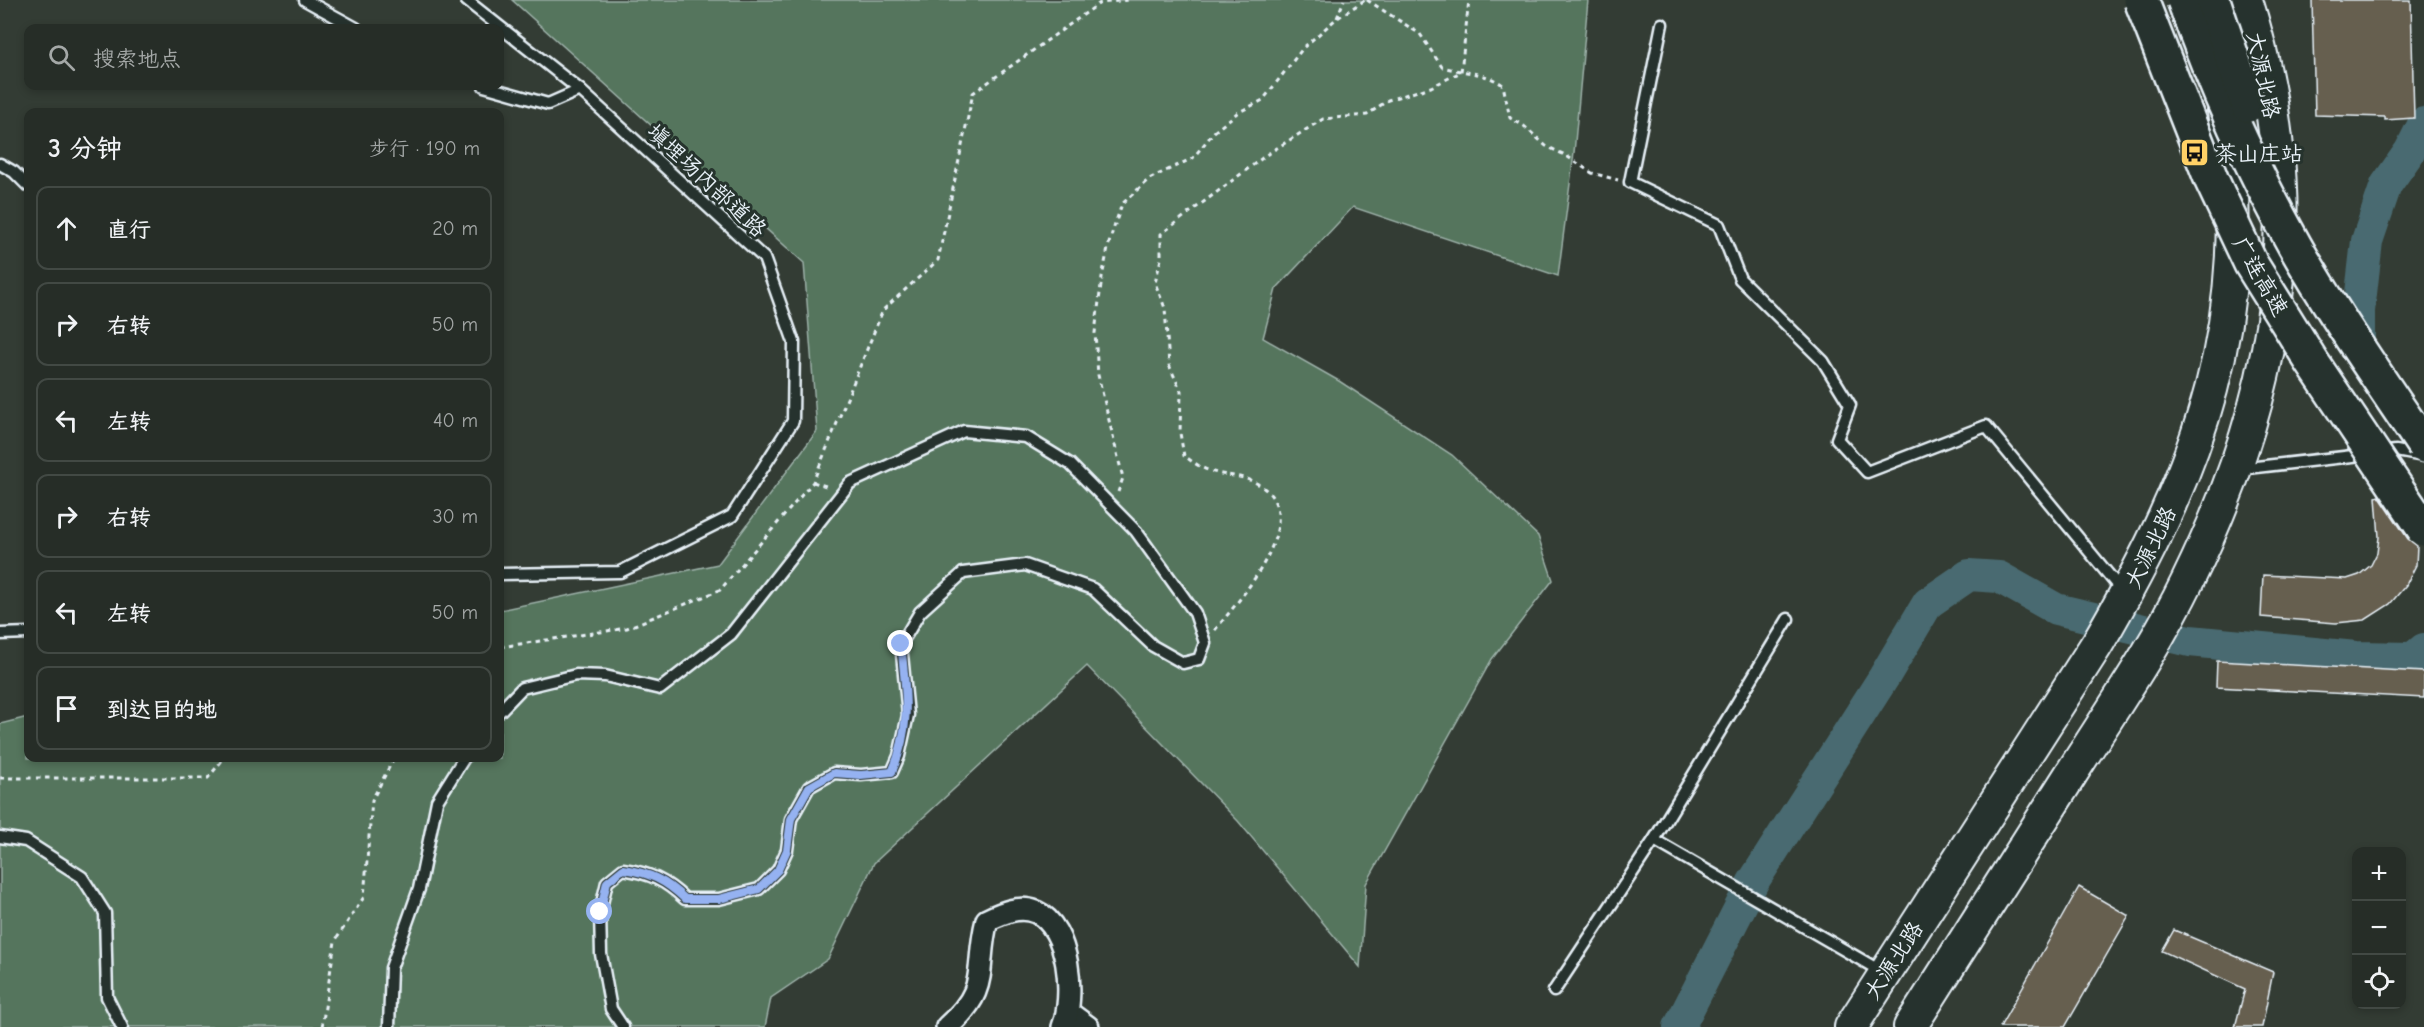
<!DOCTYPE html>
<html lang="zh">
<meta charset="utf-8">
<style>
:root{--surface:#262d27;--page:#323933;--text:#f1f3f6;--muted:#a4a8a7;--line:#424944}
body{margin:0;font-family:"Comic Neue","LXGW WenKai TC",sans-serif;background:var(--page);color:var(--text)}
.controls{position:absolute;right:18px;bottom:18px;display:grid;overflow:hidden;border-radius:12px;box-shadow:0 3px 9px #0003}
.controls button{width:54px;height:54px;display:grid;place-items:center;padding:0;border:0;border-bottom:2px solid var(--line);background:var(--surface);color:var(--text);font:30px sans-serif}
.stop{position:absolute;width:18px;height:18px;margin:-14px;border:4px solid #95b2f1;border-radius:50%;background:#fff}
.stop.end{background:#95b2f1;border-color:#fff;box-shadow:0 2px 6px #0008}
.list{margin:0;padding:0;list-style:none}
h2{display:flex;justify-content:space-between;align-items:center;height:78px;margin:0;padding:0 24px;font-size:26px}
h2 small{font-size:20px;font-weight:400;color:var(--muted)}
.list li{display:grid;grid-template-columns:39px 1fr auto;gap:18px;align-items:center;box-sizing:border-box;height:84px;margin:0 12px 12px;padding:0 12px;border:2px solid var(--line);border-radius:12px}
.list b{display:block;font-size:22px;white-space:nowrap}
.list em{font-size:20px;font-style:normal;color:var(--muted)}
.icon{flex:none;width:33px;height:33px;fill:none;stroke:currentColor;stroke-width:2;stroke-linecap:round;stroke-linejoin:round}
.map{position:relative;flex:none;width:2424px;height:1027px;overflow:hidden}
.search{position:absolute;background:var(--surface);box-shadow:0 3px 9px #0003;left:24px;top:24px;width:480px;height:66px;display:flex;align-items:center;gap:15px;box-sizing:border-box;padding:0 21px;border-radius:12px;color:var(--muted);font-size:22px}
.panel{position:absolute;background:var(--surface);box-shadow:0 3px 9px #0003;left:24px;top:108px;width:480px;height:654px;border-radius:12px}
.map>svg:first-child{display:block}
</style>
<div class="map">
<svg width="2424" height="1027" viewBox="0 0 2424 1027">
<rect width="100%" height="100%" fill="#333c34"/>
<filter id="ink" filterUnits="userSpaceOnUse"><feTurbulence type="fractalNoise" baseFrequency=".0167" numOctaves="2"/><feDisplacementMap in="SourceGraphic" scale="12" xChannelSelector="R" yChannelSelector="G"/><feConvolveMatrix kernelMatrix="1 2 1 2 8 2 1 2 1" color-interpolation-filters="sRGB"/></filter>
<g filter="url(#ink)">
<path fill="#55745d" stroke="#9eb2aa" stroke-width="1.5" d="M 512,0 L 1588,0 L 1574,153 L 1558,276 L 1353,207 L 1276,289 L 1263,338 L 1339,381 L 1452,455 L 1538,536 L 1553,580 L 1492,659 L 1366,884 L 1360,967 L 1238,821 L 1087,666 L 874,863 L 828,959 L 771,998 L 765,1027 L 0,1027 L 0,724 L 28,717 L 28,758 L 500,758 L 500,610 L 718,564 L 817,431 L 804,263 Z"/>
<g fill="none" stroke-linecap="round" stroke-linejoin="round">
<g stroke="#4a6b71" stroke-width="32">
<path d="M 2366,359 L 2359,344 L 2359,311 L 2367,241 L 2386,185 L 2410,151 L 2424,123"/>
<path d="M 1679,1027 L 1753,882 L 1884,677 L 1928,603 L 1969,575 L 1999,577 L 2056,609 L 2190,641 L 2356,657 L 2413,658 L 2424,649"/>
</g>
</g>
<g fill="#665e50" stroke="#e8f1f8" stroke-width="1.5">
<path d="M 2312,0 L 2411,0 L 2414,118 L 2385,120 L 2385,117 L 2315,115 Z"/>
<path d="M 2379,496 L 2408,539 L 2417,546 L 2416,565 L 2406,585 L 2390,604 L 2365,620 L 2336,623 L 2261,617 L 2263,575 L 2347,579 L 2359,575 L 2371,565 L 2377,553 L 2379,537 L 2376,497 Z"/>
<path d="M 2217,661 L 2424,672 L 2424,698 L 2216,687 Z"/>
<path d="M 2079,887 L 2129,916 L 2065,1027 L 2000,1027 Z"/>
<path d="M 2174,930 L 2273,972 L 2262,1027 L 2235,1027 L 2245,989 L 2162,951 Z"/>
</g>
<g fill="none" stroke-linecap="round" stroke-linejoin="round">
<defs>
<g id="lane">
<path d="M 305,0 L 356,28"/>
<path d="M 466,0 L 580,90 L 764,258 L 794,342 L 793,421 L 732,516 L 620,572 L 500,574"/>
<path d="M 1662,24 L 1630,182 L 1719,225 L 1740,279 L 1823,361 L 1850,405 L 1837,439 L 1867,472 L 1986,426 L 2122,591"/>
<path d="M 484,86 L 548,104 L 580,90"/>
<path d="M 0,164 L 14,172 L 28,186"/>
<path d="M 2239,469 L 2396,451 L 2423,456"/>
<path d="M 0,634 L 28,633"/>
<path d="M 500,711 L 522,688 L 576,675 L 605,676 L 660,689 L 731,634 L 850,483 L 964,431 L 1026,437 L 1070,464 L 1136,531 L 1195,613 L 1205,643 L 1199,659 L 1183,663 L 1153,646 L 1093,589 L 1025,565 L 963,573 L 920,612 L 901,644 L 908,715 L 899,756 L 892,772 L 861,775 L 834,773 L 809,787 L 791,819 L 787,850 L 778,870 L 759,889 L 719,899 L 685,899 C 665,880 649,873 623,869 L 607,882 L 600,912 L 601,954 L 611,1009 L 623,1027"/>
<path d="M 0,837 L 26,841 L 82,877 L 105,913 L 107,997 L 122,1027"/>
<path d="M 1654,840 L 1884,973"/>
<path d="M 1554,991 L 1654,840 L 1788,619"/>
<path d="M 389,1027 L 391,968 L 419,889 L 437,801 L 464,758"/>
</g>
<g id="street">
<path d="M 1069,1013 L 1088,1027"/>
<path d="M 947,1027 C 992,988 974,969 987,920 C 1002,913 1019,905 1036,912 C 1070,927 1075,997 1063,1027"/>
</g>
<g id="primary">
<path d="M 1851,1027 L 2097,644 C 2201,467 2255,319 2224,111"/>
<path d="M 1910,1027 C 1964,943 2017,858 2071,774 C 2111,711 2155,648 2188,580 C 2281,390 2311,206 2246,0"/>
</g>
</defs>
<use href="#lane" stroke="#e8f1f8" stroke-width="15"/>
<use href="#street" stroke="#e8f1f8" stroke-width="26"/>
<use href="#primary" stroke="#e8f1f8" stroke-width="36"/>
<g stroke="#e8f1f8" stroke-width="3" stroke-dasharray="4.5 4.5" stroke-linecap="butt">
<path d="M 1367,0 L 1420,34 L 1442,67 C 1464,73 1485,72 1503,85 L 1510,118 L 1524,126 L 1546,146 L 1565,155 L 1592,173 L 1618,180"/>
<path d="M 1337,18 L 1344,0"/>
<path d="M 813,482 L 829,487"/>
<path d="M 1118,492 L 1123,478 L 1098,375 L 1095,333 L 1102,277 L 1110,239 L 1122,204 L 1149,179 L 1193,158 L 1214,132 L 1237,113 L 1263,100 L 1303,48 L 1336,19 L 1365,0"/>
<path d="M 1215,630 C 1242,597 1318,511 1252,481 C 1239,475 1222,476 1208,470 C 1199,467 1192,461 1184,456 L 1180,433 L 1181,391 L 1169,365 L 1165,308 L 1155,283 L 1161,259 L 1161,234 L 1269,153 L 1323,119 L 1367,115 L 1388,100 L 1431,87 L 1461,72 L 1469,0"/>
<path d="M 500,647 L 627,628 L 720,590 L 813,482 L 883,310 L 938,260 L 973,93 L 1100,3 L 1129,0"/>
<path d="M 0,778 L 208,778 L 224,758"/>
<path d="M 322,1027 L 335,941 L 364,897 L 372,800 L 394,758"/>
</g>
<use href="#lane" stroke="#26332d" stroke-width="10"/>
<use href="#street" stroke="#26332d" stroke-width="21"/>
<use href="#primary" stroke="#26332d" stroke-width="32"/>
<defs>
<g id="highway-bridge">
<path d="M 2141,0 L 2212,181 L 2251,264 L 2312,362 L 2424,529"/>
<path d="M 2184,0 C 2214,85 2251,168 2295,246 C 2334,315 2380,380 2424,446"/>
<path d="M 2213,0 L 2248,105"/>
</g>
</defs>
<use href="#highway-bridge" stroke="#e8f1f8" stroke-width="38" stroke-linecap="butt"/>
<use href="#highway-bridge" stroke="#26332d" stroke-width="33"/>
</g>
</g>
<g fill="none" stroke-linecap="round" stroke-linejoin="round" filter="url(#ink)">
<path stroke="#95b2f1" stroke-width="8" d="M 600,912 L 607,882 L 623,869 C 650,873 665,880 685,899 L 719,899 L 759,889 L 778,870 L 787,850 L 791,819 L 809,787 L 834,773 L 861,775 L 892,772 C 912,726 906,692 901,644"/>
</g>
<defs>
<symbol id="bus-square" viewBox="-11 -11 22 22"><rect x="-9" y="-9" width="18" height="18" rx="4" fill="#ffd166" stroke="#26332d"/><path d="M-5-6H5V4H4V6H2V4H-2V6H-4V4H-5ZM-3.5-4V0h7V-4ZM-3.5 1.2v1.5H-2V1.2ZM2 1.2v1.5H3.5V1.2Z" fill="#111"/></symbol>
</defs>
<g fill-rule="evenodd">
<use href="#bus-square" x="2178" y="136" width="33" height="33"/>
</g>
<g text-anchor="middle" stroke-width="6" stroke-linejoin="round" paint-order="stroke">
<g font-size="22" fill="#e8f1f8" stroke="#26332d">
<text transform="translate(2264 75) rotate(78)" y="8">大源北路</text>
<text transform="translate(707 180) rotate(43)" y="8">填埋场内部道路</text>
<text transform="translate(2261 276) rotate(60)" y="8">广连高速</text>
<text transform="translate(2150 547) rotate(-64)" y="8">大源北路</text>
<text transform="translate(1893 960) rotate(-57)" y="8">大源北路</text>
</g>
<g font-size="22" fill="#e8f1f8" stroke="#26332d" text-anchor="start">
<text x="2215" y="161">茶山庄站</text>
</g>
</g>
</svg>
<div class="controls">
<button>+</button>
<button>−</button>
<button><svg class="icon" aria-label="locate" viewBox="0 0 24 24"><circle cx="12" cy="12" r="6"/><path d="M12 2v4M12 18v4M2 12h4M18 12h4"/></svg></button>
</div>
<div class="stop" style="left:600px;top:912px"></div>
<div class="stop end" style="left:901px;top:644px"></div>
<div class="search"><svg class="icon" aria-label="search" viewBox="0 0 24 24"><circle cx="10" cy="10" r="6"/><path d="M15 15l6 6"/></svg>搜索地点</div>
<section class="panel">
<h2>3 分钟<small>步行 · 190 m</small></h2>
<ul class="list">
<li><svg class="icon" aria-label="ahead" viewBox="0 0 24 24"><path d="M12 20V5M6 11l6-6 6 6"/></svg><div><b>直行</b></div><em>20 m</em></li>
<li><svg class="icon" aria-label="right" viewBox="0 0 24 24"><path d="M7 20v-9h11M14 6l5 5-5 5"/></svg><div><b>右转</b></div><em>50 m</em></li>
<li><svg class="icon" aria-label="left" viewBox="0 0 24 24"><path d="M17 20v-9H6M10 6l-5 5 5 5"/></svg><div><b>左转</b></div><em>40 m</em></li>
<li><svg class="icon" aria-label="right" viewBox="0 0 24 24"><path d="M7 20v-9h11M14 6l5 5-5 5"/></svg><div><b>右转</b></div><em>30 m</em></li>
<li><svg class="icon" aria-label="left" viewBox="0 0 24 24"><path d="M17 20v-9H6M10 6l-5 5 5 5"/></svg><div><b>左转</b></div><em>50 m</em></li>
<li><svg class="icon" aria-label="arrive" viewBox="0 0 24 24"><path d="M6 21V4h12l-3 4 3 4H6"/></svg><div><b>到达目的地</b></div></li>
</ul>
</section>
</div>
